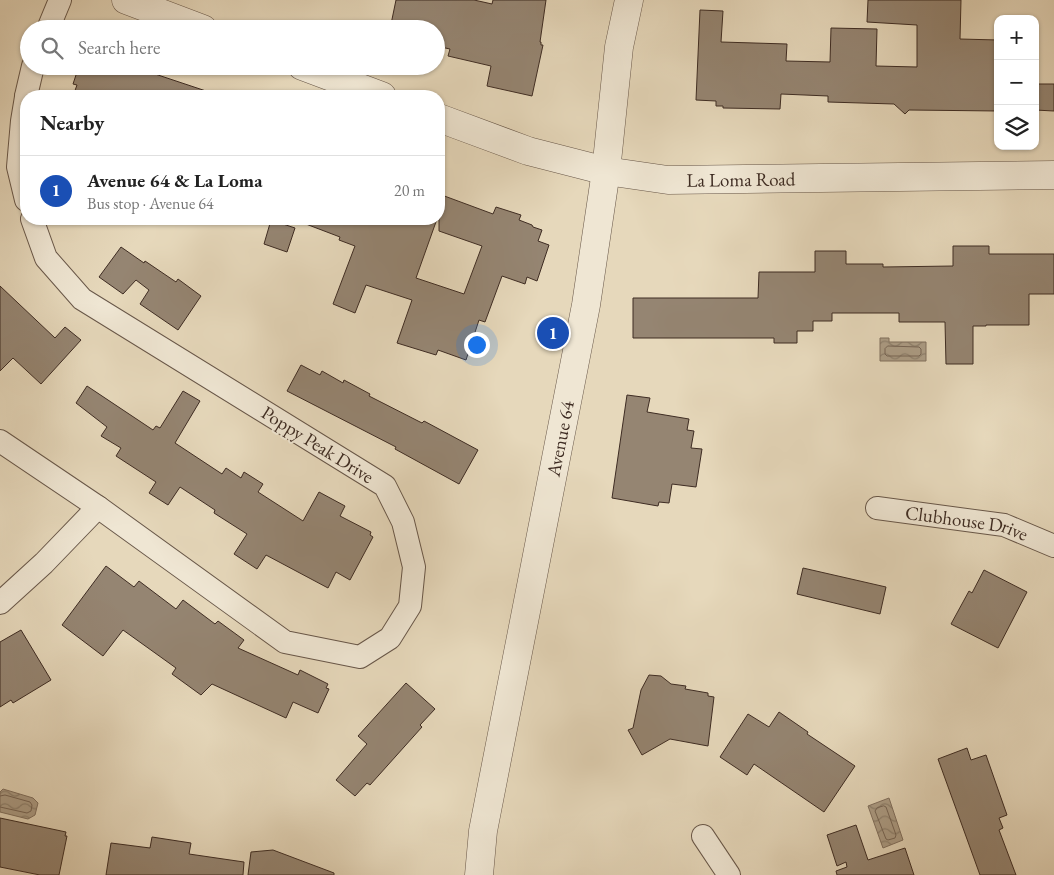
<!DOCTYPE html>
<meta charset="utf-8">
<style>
:root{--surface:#fff;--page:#f2f2f2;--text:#222;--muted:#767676;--line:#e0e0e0;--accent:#0f766e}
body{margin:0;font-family:"EB Garamond",serif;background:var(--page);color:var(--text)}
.controls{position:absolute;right:15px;top:15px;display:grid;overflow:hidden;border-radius:10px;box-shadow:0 1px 4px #0004}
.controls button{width:45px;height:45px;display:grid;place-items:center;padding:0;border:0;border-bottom:1px solid var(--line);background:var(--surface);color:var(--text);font:25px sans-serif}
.you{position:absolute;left:476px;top:344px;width:18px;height:18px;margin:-12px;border:4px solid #fff;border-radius:50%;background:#1a73e8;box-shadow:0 0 0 8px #1a73e833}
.badge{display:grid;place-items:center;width:32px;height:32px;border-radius:50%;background:var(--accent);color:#fff;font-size:16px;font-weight:700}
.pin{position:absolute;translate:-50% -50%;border:2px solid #fff;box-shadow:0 1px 5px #0006}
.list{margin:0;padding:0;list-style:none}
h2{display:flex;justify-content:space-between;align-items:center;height:65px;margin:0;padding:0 20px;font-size:21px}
h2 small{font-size:16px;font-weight:400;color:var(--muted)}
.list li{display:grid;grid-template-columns:32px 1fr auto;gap:15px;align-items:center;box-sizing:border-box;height:70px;padding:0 20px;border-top:1px solid var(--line)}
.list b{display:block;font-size:19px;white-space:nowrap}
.list p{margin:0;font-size:16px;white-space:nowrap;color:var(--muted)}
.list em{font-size:16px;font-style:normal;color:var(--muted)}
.icon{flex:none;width:28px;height:28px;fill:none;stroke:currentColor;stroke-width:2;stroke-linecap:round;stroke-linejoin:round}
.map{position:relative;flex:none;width:1054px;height:875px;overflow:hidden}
.search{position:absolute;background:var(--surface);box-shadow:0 1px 4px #0004;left:20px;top:20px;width:425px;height:55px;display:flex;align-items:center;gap:12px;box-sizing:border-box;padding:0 18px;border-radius:28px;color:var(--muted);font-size:19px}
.panel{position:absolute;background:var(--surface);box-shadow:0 1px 4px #0004;left:20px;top:90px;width:425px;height:135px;border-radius:20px}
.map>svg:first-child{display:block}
</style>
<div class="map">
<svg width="1054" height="875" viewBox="0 0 1054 875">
<defs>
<pattern id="water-waves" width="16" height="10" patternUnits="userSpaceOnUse" patternTransform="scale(1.25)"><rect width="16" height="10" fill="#ad9e87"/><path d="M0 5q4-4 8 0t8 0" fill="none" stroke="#8e816e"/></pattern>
</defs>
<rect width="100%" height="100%" fill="#e6d8bb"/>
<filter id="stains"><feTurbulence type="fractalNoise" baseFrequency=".004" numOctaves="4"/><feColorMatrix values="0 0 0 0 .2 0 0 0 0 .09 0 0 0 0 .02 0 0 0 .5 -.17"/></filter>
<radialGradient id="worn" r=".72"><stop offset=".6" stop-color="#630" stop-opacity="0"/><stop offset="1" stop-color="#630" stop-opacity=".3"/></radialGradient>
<g fill="url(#water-waves)" stroke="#81705f">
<path d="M 880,338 L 889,338 L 889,342 L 926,342 L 926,361 L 880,361 Z"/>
<path d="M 3,789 L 33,798 L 38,803 L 35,815 L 28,819 L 0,812 L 0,792 Z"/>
<path d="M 889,798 L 903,840 L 883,848 L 868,806 Z"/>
</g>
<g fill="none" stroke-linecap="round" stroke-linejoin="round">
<g stroke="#766555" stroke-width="1">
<path d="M 888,346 L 919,347 L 921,349 L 921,354 L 919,356 L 887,356 L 885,354 L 885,349 Z"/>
<path d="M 0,796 L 5,795 L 30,802 L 32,805 L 31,811 L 27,813 L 0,807"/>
<path d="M 884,806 L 886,807 L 896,835 L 895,838 L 888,840 L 886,839 L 875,811 L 877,808 Z"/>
</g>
</g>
<g fill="#958572" stroke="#3e2c23">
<path d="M 396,0 L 474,0 L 492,4 L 493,0 L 546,0 L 540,42 L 541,42 L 541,45 L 543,45 L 532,96 L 487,86 L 491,66 L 448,56 L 450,49 L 436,46 L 436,29 L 390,29 Z"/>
<path d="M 868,0 L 961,0 L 960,39 L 998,40 L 998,111 L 909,110 L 905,114 L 894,104 L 828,102 L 828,96 L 781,94 L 780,109 L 723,108 L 723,106 L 716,106 L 716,101 L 696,100 L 700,10 L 723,11 L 721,42 L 787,44 L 786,61 L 830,62 L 831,28 L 877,29 L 876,66 L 917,67 L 917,25 L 867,22 Z"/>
<path d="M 79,66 L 131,66 L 209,92 L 208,96 L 73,96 L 77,85 L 73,84 Z"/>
<path d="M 1035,84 L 1054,84 L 1054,111 L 1035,110 Z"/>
<path d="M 439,194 L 493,214 L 496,207 L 521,215 L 519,220 L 532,225 L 533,227 L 542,230 L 538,241 L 549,245 L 537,281 L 527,277 L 525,284 L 502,276 L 485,322 L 479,320 L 466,360 L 438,350 L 436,355 L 397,343 L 412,300 L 366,285 L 355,313 L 333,304 L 355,246 L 339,240 L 340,237 L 298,221 L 298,219 L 437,219 L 416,278 L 464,294 L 482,246 L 439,231 Z"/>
<path d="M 271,220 L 295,228 L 287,252 L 264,244 Z"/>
<path d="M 953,246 L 989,246 L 989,254 L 1054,254 L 1054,294 L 1029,294 L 1029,325 L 986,325 L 986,326 L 973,326 L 973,364 L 946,364 L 945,322 L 899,322 L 899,313 L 832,313 L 832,321 L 813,321 L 813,331 L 797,331 L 797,343 L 774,343 L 774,338 L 633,338 L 633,298 L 758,298 L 759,272 L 815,272 L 815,251 L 846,251 L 846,264 L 883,264 L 883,267 L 953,266 Z"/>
<path d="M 121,247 L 144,263 L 145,261 L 176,282 L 178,279 L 201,296 L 178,330 L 140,304 L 149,290 L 136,280 L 123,294 L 99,277 Z"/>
<path d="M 0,286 L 55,338 L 65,327 L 81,340 L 41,384 L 13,358 L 0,371 Z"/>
<path d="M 301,365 L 320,375 L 322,371 L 343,383 L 344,380 L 370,394 L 369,396 L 422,423 L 424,421 L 478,450 L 459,484 L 395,449 L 396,447 L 287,391 Z"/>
<path d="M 87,386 L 153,430 L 156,426 L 160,428 L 183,391 L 200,401 L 175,443 L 222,474 L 226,468 L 241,478 L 244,472 L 263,484 L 258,492 L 303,521 L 319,492 L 345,506 L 340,516 L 371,532 L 370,535 L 373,537 L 350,580 L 336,572 L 328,588 L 266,555 L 257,569 L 234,554 L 247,534 L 214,513 L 215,510 L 180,487 L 168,505 L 149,493 L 156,482 L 116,456 L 121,448 L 101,436 L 107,427 L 76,403 Z"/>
<path d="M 627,395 L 650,398 L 647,412 L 689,419 L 687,430 L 694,431 L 691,448 L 702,449 L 696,487 L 672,484 L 669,503 L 659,502 L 658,506 L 612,498 Z"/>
<path d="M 106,566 L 134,587 L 139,581 L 176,609 L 183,600 L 215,624 L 218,621 L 244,640 L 238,648 L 298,675 L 300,670 L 328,684 L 326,688 L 329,689 L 318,713 L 293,702 L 286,718 L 212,684 L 201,695 L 172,674 L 176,668 L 123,630 L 103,656 L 62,625 Z"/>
<path d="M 803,568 L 886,587 L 880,614 L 797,594 Z"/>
<path d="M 984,570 L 1027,592 L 998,648 L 951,624 L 969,591 L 972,593 Z"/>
<path d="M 21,630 L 51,680 L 13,703 L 11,700 L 0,707 L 0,642 Z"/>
<path d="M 649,675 L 661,676 L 671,684 L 686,686 L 685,689 L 708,693 L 708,696 L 714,697 L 708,746 L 670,739 L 642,755 L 628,730 L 633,728 L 641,690 Z"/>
<path d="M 406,683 L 435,709 L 420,725 L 422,727 L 370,785 L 367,783 L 355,796 L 336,780 L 367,744 L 358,736 Z"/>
<path d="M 779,712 L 808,732 L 807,734 L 855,766 L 824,812 L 754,764 L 747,775 L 720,757 L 748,714 L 769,727 Z"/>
<path d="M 967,748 L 971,760 L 986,755 L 1007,815 L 999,818 L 1003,828 L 999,830 L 1016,875 L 980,875 L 938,759 Z"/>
<path d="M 0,818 L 66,832 L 65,836 L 67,836 L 59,875 L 40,875 L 0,867 Z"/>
<path d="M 856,825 L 868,860 L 905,848 L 914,875 L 837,875 L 836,871 L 847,867 L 846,862 L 837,866 L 827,835 Z"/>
<path d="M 152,837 L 191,843 L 189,854 L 244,862 L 243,875 L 106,875 L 111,843 L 150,848 Z"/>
<path d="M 273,850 L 334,873 L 334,875 L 248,875 L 251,852 Z"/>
</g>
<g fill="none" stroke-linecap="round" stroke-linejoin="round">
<defs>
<g id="minor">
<path d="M 48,29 L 60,0"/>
<path d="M 26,96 L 33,66"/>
<path d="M 26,97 L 22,121 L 18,167 L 26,200"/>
<path d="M 0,441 L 98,507 L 285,642 L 360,657 L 390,638 L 410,606 L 414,567 L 403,522 L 385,486 L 82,299 L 46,258 L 32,219"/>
<path id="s1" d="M 877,508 L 1004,525 L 1054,546"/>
<path d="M 0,603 L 44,563 L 98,507"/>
<path d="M 703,836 L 729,875"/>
</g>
<g id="tertiary">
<path d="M 126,0 L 203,29"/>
<path d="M 302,66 L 382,96"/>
<path id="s2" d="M 439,118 L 528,151 L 606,171 L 668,180 L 1054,175"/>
<path id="s3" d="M 479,875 L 483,831 L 586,305 L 606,171 L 619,47 L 629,0"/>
</g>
</defs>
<use href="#minor" stroke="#685749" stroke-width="24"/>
<use href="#tertiary" stroke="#685749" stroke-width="29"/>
<use href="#minor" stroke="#efe6d3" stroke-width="22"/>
<use href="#tertiary" stroke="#efe6d3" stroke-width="28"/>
</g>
<g text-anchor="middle" stroke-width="4" stroke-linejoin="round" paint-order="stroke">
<g font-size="19" fill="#3e2c23" stroke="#efe6d3">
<text dy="7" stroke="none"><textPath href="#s2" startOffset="311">La Loma Road</textPath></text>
<text dy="7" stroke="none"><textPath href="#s3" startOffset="444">Avenue 64</textPath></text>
<text transform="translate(318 444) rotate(32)" y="7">Poppy Peak Drive</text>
<text dy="7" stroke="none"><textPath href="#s1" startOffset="91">Clubhouse Drive</textPath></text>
</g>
</g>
<rect width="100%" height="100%" filter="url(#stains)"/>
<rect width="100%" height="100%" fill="url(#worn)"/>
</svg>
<div class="controls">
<button>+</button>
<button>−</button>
<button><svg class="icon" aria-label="layers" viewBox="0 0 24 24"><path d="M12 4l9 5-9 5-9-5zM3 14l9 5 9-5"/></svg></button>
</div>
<div class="you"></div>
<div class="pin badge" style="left:553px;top:333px;background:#1a4fb4">1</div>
<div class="search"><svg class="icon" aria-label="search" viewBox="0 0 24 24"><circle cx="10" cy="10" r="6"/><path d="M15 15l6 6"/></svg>Search here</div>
<section class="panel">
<h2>Nearby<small></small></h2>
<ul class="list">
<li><span class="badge" style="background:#1a4fb4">1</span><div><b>Avenue 64 &amp; La Loma</b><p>Bus stop · Avenue 64</p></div><em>20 m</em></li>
</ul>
</section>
</div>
